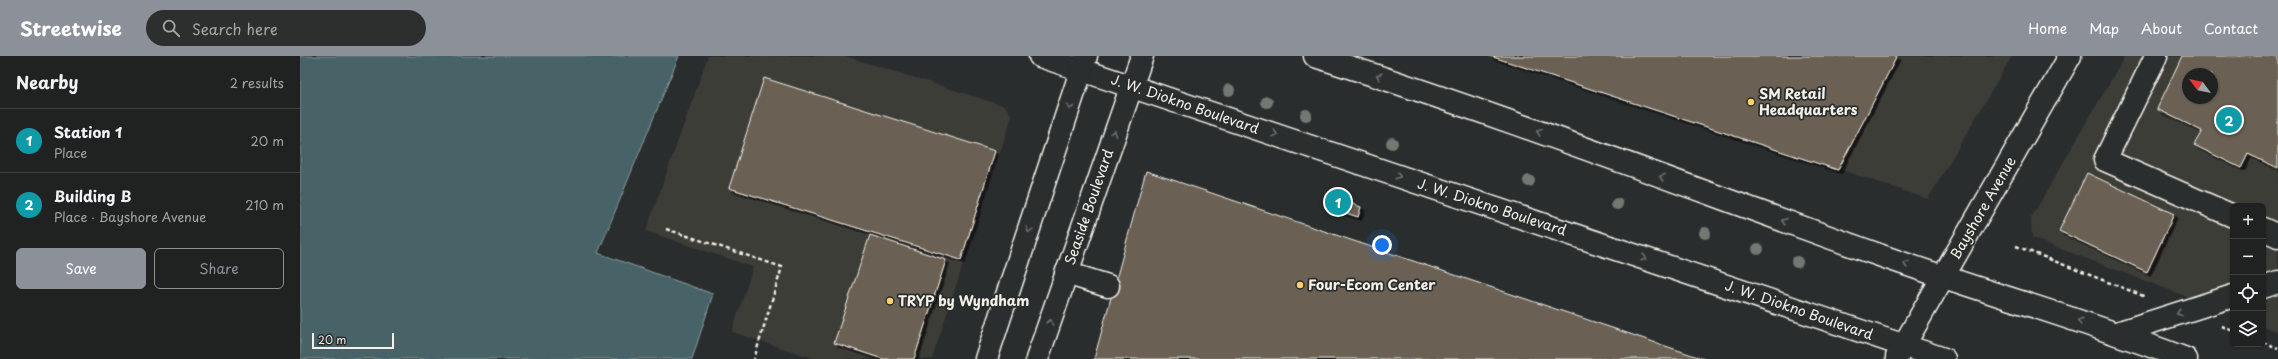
<!DOCTYPE html>
<meta charset="utf-8">
<style>
:root{--surface:#202222;--page:#2d2f2f;--text:#f1f3f6;--muted:#a2a4a5;--line:#3d3f40;--accent:#8c9099}
body{margin:0;font-family:"Playpen Sans",sans-serif;background:var(--page);color:var(--text)}
.controls{position:absolute;right:12px;bottom:12px;display:grid;overflow:hidden;border-radius:6px;box-shadow:0 1px 3px #0004}
.controls button{width:36px;height:36px;display:grid;place-items:center;padding:0;border:0;border-bottom:1px solid var(--line);background:var(--surface);color:var(--text);font:20px sans-serif}
.compass{position:absolute;left:1882px;top:12px;width:36px;height:36px;border-radius:50%;background:var(--surface);box-shadow:0 1px 3px #0004;rotate:302deg}
.scale{position:absolute;left:12px;bottom:10px;width:82px;box-sizing:border-box;padding-left:4px;border:2px solid #f4f1e8;border-top:0;font-size:11px;line-height:14px;white-space:nowrap;color:#f4f1e8;-webkit-text-stroke:3px #2a2d2e;paint-order:stroke}
.you{position:absolute;left:1082px;top:189px;width:14px;height:14px;margin:-10px;border:3px solid #fff;border-radius:50%;background:#1a73e8;box-shadow:0 0 0 6px #1a73e833}
.badge{display:grid;place-items:center;width:26px;height:26px;border-radius:50%;background:var(--accent);color:#fff;font-size:13px;font-weight:700}
.pin{position:absolute;translate:-50% -50%;border:2px solid #fff;box-shadow:0 1px 4px #0006}
.list{margin:0;padding:0;list-style:none}
h2{display:flex;justify-content:space-between;align-items:center;height:52px;margin:0;padding:0 16px;font-size:17px}
h2 small{font-size:13px;font-weight:400;color:var(--muted)}
.list li{display:grid;grid-template-columns:26px 1fr auto;gap:12px;align-items:center;box-sizing:border-box;height:64px;padding:0 16px;border-top:1px solid var(--line)}
.list b{display:block;font-size:15px;white-space:nowrap}
.list p{margin:0;font-size:13px;white-space:nowrap;color:var(--muted)}
.list em{font-size:13px;font-style:normal;color:var(--muted)}
.actions{display:flex;gap:8px;padding:12px 16px}
.actions a{flex:1;padding:9px 0;border:1px solid var(--accent);border-radius:6px;text-align:center;font-size:14px;color:var(--accent)}
.actions .main{background:var(--accent);color:#fff}
.icon{flex:none;width:22px;height:22px;fill:none;stroke:currentColor;stroke-width:2;stroke-linecap:round;stroke-linejoin:round}
.map{position:relative;flex:none;width:1978px;height:303px;overflow:hidden}
header{display:flex;align-items:center;gap:24px;box-sizing:border-box;height:56px;padding:0 20px;background:var(--accent);color:#fff}
header strong{font-size:19px}
nav{display:flex;gap:22px;margin-inline-start:auto;font-size:14px}
.search{width:280px;height:36px;background:var(--page);display:flex;align-items:center;gap:10px;box-sizing:border-box;padding:0 14px;border-radius:22px;color:var(--muted);font-size:15px}
main{display:flex}
aside{flex:1;background:var(--surface)}
.map>svg:first-child{display:block}
</style>
<header>
<strong>Streetwise</strong>
<div class="search"><svg class="icon" aria-label="search" viewBox="0 0 24 24"><circle cx="10" cy="10" r="6"/><path d="M15 15l6 6"/></svg>Search here</div>
<nav><a>Home</a><a>Map</a><a>About</a><a>Contact</a></nav>
</header>
<main>
<aside>
<h2>Nearby<small>2 results</small></h2>
<ul class="list">
<li><span class="badge" style="background:#0f9aa8">1</span><div><b>Station 1</b><p>Place</p></div><em>20 m</em></li>
<li><span class="badge" style="background:#0f9aa8">2</span><div><b>Building B</b><p>Place · Bayshore Avenue</p></div><em>210 m</em></li>
</ul>
<div class="actions"><a class="main">Save</a><a>Share</a></div>
</aside>
<div class="map">
<svg width="1978" height="303" viewBox="0 0 1978 303">
<defs>
<filter id="shadow"><feDropShadow dx="3.5" dy="3.5" stdDeviation="0" flood-color="#0009"/></filter>
</defs>
<rect width="100%" height="100%" fill="#2a2d2e"/>
<filter id="ink" filterUnits="userSpaceOnUse"><feTurbulence type="fractalNoise" baseFrequency=".025" numOctaves="2"/><feDisplacementMap in="SourceGraphic" scale="8" xChannelSelector="R" yChannelSelector="G"/><feConvolveMatrix kernelMatrix="1 2 1 2 8 2 1 2 1" color-interpolation-filters="sRGB"/></filter>
<g filter="url(#ink)">
<g fill="#3e3c39" fill-rule="evenodd">
<path d="M 408,0 L 545,0 L 705,50 L 712,60 L 632,303 L 516,303 L 432,276 L 453,211 L 346,175 Z"/>
<path d="M 1203,0 L 1712,0 L 1628,143 Z"/>
<path d="M 1825,0 L 1978,0 L 1978,276 L 1963,270 L 1963,150 L 1933,150 L 1933,258 L 1732,182 L 1731,162 ZM 1888,18 L 1912,18 L 1912,42 L 1888,42 Z"/>
</g>
<path fill="#466368" stroke="#8c9c9b" d="M 0,0 L 379,0 L 298,197 L 413,238 L 392,303 L 0,303 Z"/>
<g fill="#6b6052" stroke="#f4f1e8" fill-rule="evenodd" filter="url(#shadow)">
<path d="M 1190,0 L 1597,0 L 1538,114 Z"/>
<path d="M 1882,0 L 1978,0 L 1978,112 L 1948,98 L 1941,112 L 1894,89 L 1902,75 L 1857,53 ZM 1888,18 L 1912,18 L 1912,42 L 1888,42 Z"/>
<path d="M 464,22 L 695,95 L 661,204 L 429,132 Z"/>
<path d="M 846,115 L 1404,303 L 794,303 Z"/>
<path d="M 1787,117 L 1874,158 L 1847,216 L 1759,175 Z"/>
<path d="M 1031,140 L 1061,151 L 1058,161 L 1028,151 Z"/>
<path d="M 570,179 L 646,204 L 614,303 L 583,303 L 534,287 Z"/>
</g>
<g fill="none" stroke-linecap="round" stroke-linejoin="round">
<defs>
<g id="minor">
<path d="M 740,0 L 1644,303"/>
<path d="M 1015,0 C 1204,60 1391,132 1579,199 C 1680,235 1785,264 1886,303"/>
<path d="M 1856,0 L 1805,104 L 1933,160"/>
<path d="M 1963,173 L 1978,180"/>
<path d="M 766,217 L 808,230"/>
<path d="M 1963,231 L 1978,226"/>
<path d="M 1817,277 L 1933,240"/>
<path d="M 1597,301 L 1770,0"/>
<path d="M 686,303 L 786,0"/>
<path d="M 737,303 L 842,0"/>
</g>
</defs>
<use href="#minor" stroke="#f4f1e8" stroke-width="25"/>
<g stroke="#f4f1e8" stroke-width="2.5" stroke-dasharray="4 3" stroke-linecap="butt">
<path d="M 366,173 L 482,211 L 454,303"/>
<path d="M 1716,190 L 1846,241"/>
<path d="M 1922,270 L 1933,275"/>
<path d="M 1963,286 L 1978,292"/>
</g>
<use href="#minor" stroke="#2a2d2e" stroke-width="22"/>
</g>
<g fill="#727972">
<circle cx="929" cy="34" r="6"/>
<circle cx="967" cy="46" r="6"/>
<circle cx="1006" cy="59" r="6"/>
<circle cx="1092" cy="87" r="6"/>
<circle cx="1229" cy="125" r="6"/>
<circle cx="1317" cy="148" r="6"/>
<circle cx="1405" cy="177" r="6"/>
<circle cx="1458" cy="193" r="6"/>
<circle cx="1497" cy="206" r="6"/>
</g>
<defs><path id="oneway-chevron" d="M-2-3.5L2.5 0L-2 3.5" fill="none" stroke-width="1.6" stroke-linecap="round" stroke-linejoin="round"/></defs>
<g stroke="#71726f">
<use href="#oneway-chevron" transform="translate(1079 20) rotate(-162)"/>
<use href="#oneway-chevron" transform="translate(770 51) rotate(109)"/>
<use href="#oneway-chevron" transform="translate(1239 76) rotate(-160)"/>
<use href="#oneway-chevron" transform="translate(814 77) rotate(-69)"/>
<use href="#oneway-chevron" transform="translate(975 78) rotate(19)"/>
<use href="#oneway-chevron" transform="translate(1098 120) rotate(18)"/>
<use href="#oneway-chevron" transform="translate(1362 121) rotate(-160)"/>
<use href="#oneway-chevron" transform="translate(1484 165) rotate(-160)"/>
<use href="#oneway-chevron" transform="translate(729 174) rotate(108)"/>
<use href="#oneway-chevron" transform="translate(1344 202) rotate(18)"/>
<use href="#oneway-chevron" transform="translate(1606 208) rotate(-162)"/>
<use href="#oneway-chevron" transform="translate(1879 257) rotate(163)"/>
<use href="#oneway-chevron" transform="translate(1780 265) rotate(-162)"/>
<use href="#oneway-chevron" transform="translate(750 266) rotate(-71)"/>
</g>
</g>
<g fill="#ffd166" stroke="#2a2d2e" stroke-width="1.5">
<circle cx="1451" cy="46" r="4"/>
<circle cx="1000" cy="229" r="4"/>
<circle cx="590" cy="245" r="4"/>
</g>
<g text-anchor="middle" stroke-width="3.5" stroke-linejoin="round" paint-order="stroke">
<g font-size="14" font-weight="bold" fill="#f4f1e8" stroke="#2a2d2e" text-anchor="start">
<text x="1459" y="43">SM Retail<tspan x="1459" dy="16">Headquarters</tspan></text>
<text x="1008" y="234">Four-Ecom Center</text>
<text x="598" y="250">TRYP by Wyndham</text>
</g>
<g font-size="14" fill="#f4f1e8" stroke="#2a2d2e">
<text transform="translate(885 48) rotate(19)" y="5">J. W. Diokno Boulevard</text>
<text transform="translate(789 151) rotate(-71)" y="5">Seaside Boulevard</text>
<text transform="translate(1192 151) rotate(18)" y="5">J. W. Diokno Boulevard</text>
<text transform="translate(1683 152) rotate(-60)" y="5">Bayshore Avenue</text>
<text transform="translate(1499 254) rotate(19)" y="5">J. W. Diokno Boulevard</text>
</g>
</g>
</svg>
<div class="controls">
<button>+</button>
<button>−</button>
<button><svg class="icon" aria-label="locate" viewBox="0 0 24 24"><circle cx="12" cy="12" r="6"/><path d="M12 2v4M12 18v4M2 12h4M18 12h4"/></svg></button>
<button><svg class="icon" aria-label="layers" viewBox="0 0 24 24"><path d="M12 4l9 5-9 5-9-5zM3 14l9 5 9-5"/></svg></button>
</div>
<svg class="compass" viewBox="-18 -18 36 36"><path d="M0-13l5 13h-10z" fill="#e53935"/><path d="M0 13l5-13h-10z" fill="#a2a4a5"/></svg>
<div class="scale">20 m</div>
<div class="you"></div>
<div class="pin badge" style="left:1038px;top:146px;background:#0f9aa8">1</div>
<div class="pin badge" style="left:1929px;top:64px;background:#0f9aa8">2</div>
</div>
</main>
